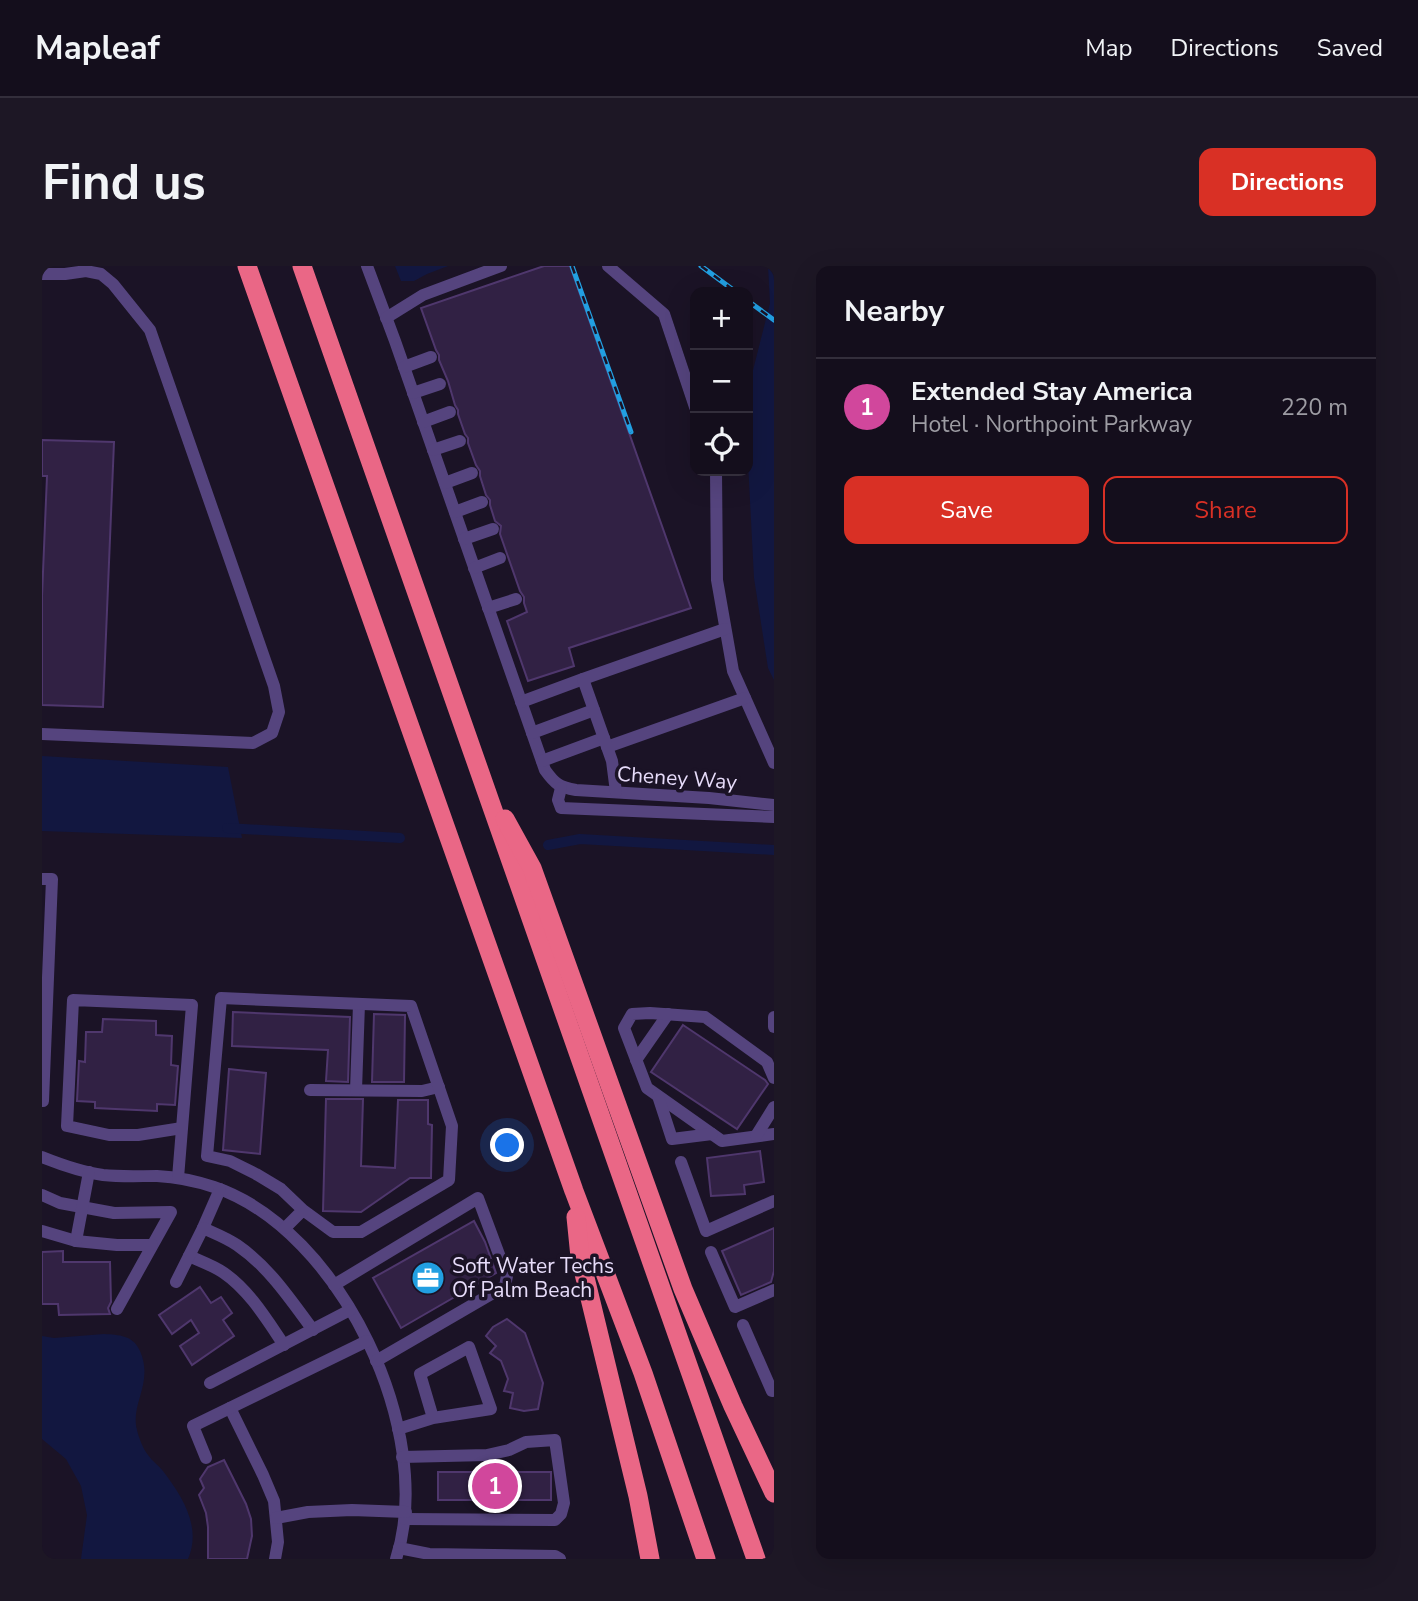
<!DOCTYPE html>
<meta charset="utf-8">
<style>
:root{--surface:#140e1c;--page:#1d1725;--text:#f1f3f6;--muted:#9d9ca3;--line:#332e3b;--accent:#d93025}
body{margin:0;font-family:"Nunito Sans",sans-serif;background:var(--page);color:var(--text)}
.controls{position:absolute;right:21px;top:21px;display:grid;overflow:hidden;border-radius:14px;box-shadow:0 7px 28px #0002}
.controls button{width:63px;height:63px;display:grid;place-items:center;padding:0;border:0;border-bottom:2px solid var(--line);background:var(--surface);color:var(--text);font:35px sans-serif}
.you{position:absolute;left:466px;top:880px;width:24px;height:24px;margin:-18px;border:5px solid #fff;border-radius:50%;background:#1a73e8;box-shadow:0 0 0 10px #1a73e833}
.badge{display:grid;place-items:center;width:46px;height:46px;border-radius:50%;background:var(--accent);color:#fff;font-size:23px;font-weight:700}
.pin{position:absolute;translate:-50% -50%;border:4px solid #fff;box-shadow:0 2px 7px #0006}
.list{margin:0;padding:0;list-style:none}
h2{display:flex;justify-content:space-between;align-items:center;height:91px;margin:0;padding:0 28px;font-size:30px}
h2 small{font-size:23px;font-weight:400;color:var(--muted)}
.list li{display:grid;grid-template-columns:46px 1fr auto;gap:21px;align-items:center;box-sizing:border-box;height:98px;padding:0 28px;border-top:2px solid var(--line)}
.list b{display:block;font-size:26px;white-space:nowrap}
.list p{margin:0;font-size:23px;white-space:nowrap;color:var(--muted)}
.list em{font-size:23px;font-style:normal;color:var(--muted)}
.actions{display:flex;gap:14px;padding:21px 28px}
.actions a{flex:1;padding:16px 0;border:2px solid var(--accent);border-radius:14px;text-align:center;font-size:24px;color:var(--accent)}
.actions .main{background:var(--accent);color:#fff}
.icon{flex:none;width:38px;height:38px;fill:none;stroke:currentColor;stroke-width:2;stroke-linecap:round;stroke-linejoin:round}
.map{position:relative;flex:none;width:732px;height:1293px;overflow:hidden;border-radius:14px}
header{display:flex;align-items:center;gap:42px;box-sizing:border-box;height:98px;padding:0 35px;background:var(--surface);border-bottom:2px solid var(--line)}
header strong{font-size:33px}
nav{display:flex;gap:38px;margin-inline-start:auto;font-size:24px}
.intro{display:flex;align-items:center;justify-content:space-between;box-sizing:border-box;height:168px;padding:0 42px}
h1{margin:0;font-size:49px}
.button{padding:18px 32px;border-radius:14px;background:var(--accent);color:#fff;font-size:24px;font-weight:700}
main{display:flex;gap:42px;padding:0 42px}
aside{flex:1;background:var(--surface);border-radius:14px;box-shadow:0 7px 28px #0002}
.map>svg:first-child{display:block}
</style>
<header>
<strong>Mapleaf</strong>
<nav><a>Map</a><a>Directions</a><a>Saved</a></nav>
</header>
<div class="intro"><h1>Find us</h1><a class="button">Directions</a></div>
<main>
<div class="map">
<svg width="732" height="1293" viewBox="0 0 732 1293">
<rect width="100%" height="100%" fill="#1b1326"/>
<g fill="#121740">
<path d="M 353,0 L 406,0 L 385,8 L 372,15 L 359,15 Z"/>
<path d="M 726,0 L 732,0 L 732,414 L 726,402 L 712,312 L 706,196 L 706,124 L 728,37 Z"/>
<path d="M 0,490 L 186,501 L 200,572 L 0,565 Z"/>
<path d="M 62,1068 C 77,1069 91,1069 98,1085 C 112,1117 88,1138 95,1164 C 97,1172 101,1183 106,1189 C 110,1195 116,1199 121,1205 C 140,1230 160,1261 146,1293 L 39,1293 L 45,1249 L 39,1220 L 24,1193 L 0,1173 L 0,1070 L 12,1072 Z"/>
</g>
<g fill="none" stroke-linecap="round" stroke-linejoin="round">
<g stroke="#121740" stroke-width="10">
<path d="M 185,562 L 358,572"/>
<path d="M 506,579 L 538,573 L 732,584"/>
</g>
</g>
<g fill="#312144" stroke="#4f376d" stroke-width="2">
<path d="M 502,0 L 528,0 L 649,342 L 527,382 L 532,400 L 486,415 L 465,355 L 485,346 L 482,337 L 482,331 L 478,325 L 458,268 L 459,260 L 453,255 L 448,239 L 448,234 L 444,229 L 438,210 L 438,205 L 434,199 L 426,177 L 426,172 L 423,168 L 416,148 L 416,144 L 413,139 L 406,115 L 397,94 L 397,89 L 394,84 L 379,42 Z"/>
<path d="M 0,174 L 72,176 L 61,441 L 0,439 L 0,330 L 5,210 L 0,210 Z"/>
<path d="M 191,746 L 308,751 L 306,816 L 284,815 L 286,784 L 190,780 Z"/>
<path d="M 332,748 L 363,749 L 362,816 L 330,816 Z"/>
<path d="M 61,753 L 114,755 L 114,769 L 130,770 L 129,799 L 136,800 L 133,839 L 115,838 L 115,845 L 53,842 L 53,836 L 35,835 L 37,795 L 43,796 L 44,766 L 60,766 Z"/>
<path d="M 641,759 L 723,814 L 726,818 L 695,863 L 609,806 Z"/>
<path d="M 187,803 L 224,807 L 218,888 L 181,884 Z"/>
<path d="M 284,833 L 321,833 L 319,900 L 353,902 L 356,834 L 386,834 L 386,858 L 390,859 L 389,912 L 368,912 L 319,946 L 281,945 Z"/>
<path d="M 718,885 L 722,916 L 702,919 L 703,928 L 669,930 L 665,892 Z"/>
<path d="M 432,955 L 443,976 L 454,1007 L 359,1062 L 331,1012 Z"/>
<path d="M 732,962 L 732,1005 L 729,1016 L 699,1029 L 680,985 Z"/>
<path d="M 21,985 L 21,996 L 68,996 L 69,1036 L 66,1042 L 68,1048 L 17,1049 L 16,1038 L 0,1038 L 0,986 Z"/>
<path d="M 158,1021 L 169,1037 L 179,1031 L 190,1047 L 181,1054 L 192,1070 L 150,1099 L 138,1080 L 157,1067 L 149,1054 L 130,1068 L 117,1049 Z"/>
<path d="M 465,1053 L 483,1067 L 501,1117 L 496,1143 L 482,1145 L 468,1142 L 471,1127 L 462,1125 L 466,1113 L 459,1095 L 448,1087 L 454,1080 L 444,1070 L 451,1061 Z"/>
<path d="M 182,1194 L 204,1238 L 209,1253 L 210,1270 L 205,1293 L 166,1293 L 166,1261 L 164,1247 L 157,1229 L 162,1222 L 158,1213 L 166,1201 Z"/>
<path d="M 396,1206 L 509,1206 L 509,1234 L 457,1234 L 457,1240 L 448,1240 L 448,1234 L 396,1234 Z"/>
</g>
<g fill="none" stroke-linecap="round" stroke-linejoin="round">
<g stroke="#55447e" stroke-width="12">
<path d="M 325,0 L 353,75 L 503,504 C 513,518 517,521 534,524 L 667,532 L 732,539"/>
<path d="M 566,0 L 622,48 L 653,141"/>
<path d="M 0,8 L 23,8 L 44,5 L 59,8 L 71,18 L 108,64 L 232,420 L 237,446 L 230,467 L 211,477 L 0,468"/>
<path d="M 344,52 L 381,29 L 459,0"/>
<path d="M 362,101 L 389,91"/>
<path d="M 371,127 L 398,118"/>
<path d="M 381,156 L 408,146"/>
<path d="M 391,184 L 418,175"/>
<path d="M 674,205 L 675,314 L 691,405 L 732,497"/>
<path d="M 403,217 L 430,207"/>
<path d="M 413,246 L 440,236"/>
<path d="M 422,273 L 451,263"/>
<path d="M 432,302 L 458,292"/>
<path d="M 446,342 L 474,333"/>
<path d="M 479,436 L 541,413"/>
<path d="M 490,467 L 552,444"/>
<path d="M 565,481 L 703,432"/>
<path d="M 500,495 L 562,472"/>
<path d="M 519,522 L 516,534 L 519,542 L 732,551"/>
<path d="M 574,526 L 570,495 L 541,413 L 683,363"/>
<path d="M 0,613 L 10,613 L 1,835 L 0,834"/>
<path d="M 732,761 L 732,751"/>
<path d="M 594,794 L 626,748"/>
<path d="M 732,812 L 725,796 L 663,751 L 608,747 L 590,748 L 582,762 L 605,822 L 670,868 L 680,875 L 732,868"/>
<path d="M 268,824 L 380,825 L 397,821"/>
<path d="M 314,824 L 317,738"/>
<path d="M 616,830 L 630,873 L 670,868"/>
<path d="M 714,870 L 732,841"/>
<path d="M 0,891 C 20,899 40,906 61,909 C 79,911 97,910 115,910 C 134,911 154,915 172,921 C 299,964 395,1167 354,1293"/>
<path d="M 639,896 L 664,965 L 732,935"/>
<path d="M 136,912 L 150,739 L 31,734 L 25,860 L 67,869 L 96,869 L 140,862"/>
<path d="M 0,929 L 18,937 L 72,947 L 129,946 L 75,1043"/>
<path d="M 161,962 L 178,923"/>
<path d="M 243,962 L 261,944 L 291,966 L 319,966 L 407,914 L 410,860 L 369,740 L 179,732 L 165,890 L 188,895 L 214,908 L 239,923 L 261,944"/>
<path d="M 0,965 L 34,975 L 75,979 L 110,979"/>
<path d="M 34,975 L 47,906"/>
<path d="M 669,986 L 693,1041 L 732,1024"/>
<path d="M 147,990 C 158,995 172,1000 182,1007 C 207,1024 225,1054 242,1079"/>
<path d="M 134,1016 L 161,962 C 172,967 185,972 195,979 C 227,1001 248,1033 271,1064"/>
<path d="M 292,1019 L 436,932 L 465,1010 L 463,1020 L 334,1095"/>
<path d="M 701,1059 L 730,1125 L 732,1124"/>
<path d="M 168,1117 L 308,1044"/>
<path d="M 188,1142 L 221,1209 L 232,1235 L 236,1276 L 233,1293"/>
<path d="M 356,1163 L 391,1152 L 449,1143 L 427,1081 L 378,1108 L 391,1152"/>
<path d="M 360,1191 L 445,1189 L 467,1184 L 484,1176 L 513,1174 L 522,1237 L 519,1248 L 513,1254 L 363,1253"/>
<path d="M 164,1192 L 151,1160 L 325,1075"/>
<path d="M 234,1252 L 266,1246 L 310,1244 L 364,1246"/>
<path d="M 357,1282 L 387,1288 L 513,1290 L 518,1293"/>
</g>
<g stroke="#ea6786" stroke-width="19">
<path d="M 205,0 L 532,925 L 601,1107 L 664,1293"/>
<path d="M 260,0 L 714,1293"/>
<path d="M 463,553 L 490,602 L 641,1023 L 691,1140 L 732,1227"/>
<path d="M 534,951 L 538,991 L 596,1230 L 608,1293"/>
</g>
<defs>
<g id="rail">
<path d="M 530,0 L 589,166"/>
<path d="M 659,0 L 694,26"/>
<path d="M 706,35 L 732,54"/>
</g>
</defs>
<use href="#rail" stroke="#229fe1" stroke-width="5"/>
<use href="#rail" stroke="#1b1326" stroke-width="2.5" stroke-dasharray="8" stroke-linecap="butt"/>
</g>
<defs>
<symbol id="office-disc" viewBox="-11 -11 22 22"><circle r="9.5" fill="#229fe1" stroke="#1b1326"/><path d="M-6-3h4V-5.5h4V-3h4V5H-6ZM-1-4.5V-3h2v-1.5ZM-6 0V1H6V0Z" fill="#fff"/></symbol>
</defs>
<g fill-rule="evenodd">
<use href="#office-disc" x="367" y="993" width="38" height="38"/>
</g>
<g text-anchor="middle" stroke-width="7" stroke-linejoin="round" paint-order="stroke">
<g font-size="21" fill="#e7dcfa" stroke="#1b1326">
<text transform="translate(635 512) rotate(4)" y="7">Cheney Way</text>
</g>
<g font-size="21" fill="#e7dcfa" stroke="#1b1326" text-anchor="start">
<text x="410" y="1007">Soft Water Techs<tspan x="410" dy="24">Of Palm Beach</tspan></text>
</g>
</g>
</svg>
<div class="controls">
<button>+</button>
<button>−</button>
<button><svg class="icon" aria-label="locate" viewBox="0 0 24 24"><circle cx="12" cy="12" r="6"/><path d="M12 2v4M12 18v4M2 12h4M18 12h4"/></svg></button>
</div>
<div class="you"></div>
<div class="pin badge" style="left:453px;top:1220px;background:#d1479c">1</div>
</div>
<aside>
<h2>Nearby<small></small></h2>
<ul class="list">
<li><span class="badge" style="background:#d1479c">1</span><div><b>Extended Stay America</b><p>Hotel · Northpoint Parkway</p></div><em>220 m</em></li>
</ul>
<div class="actions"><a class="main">Save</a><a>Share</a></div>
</aside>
</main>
